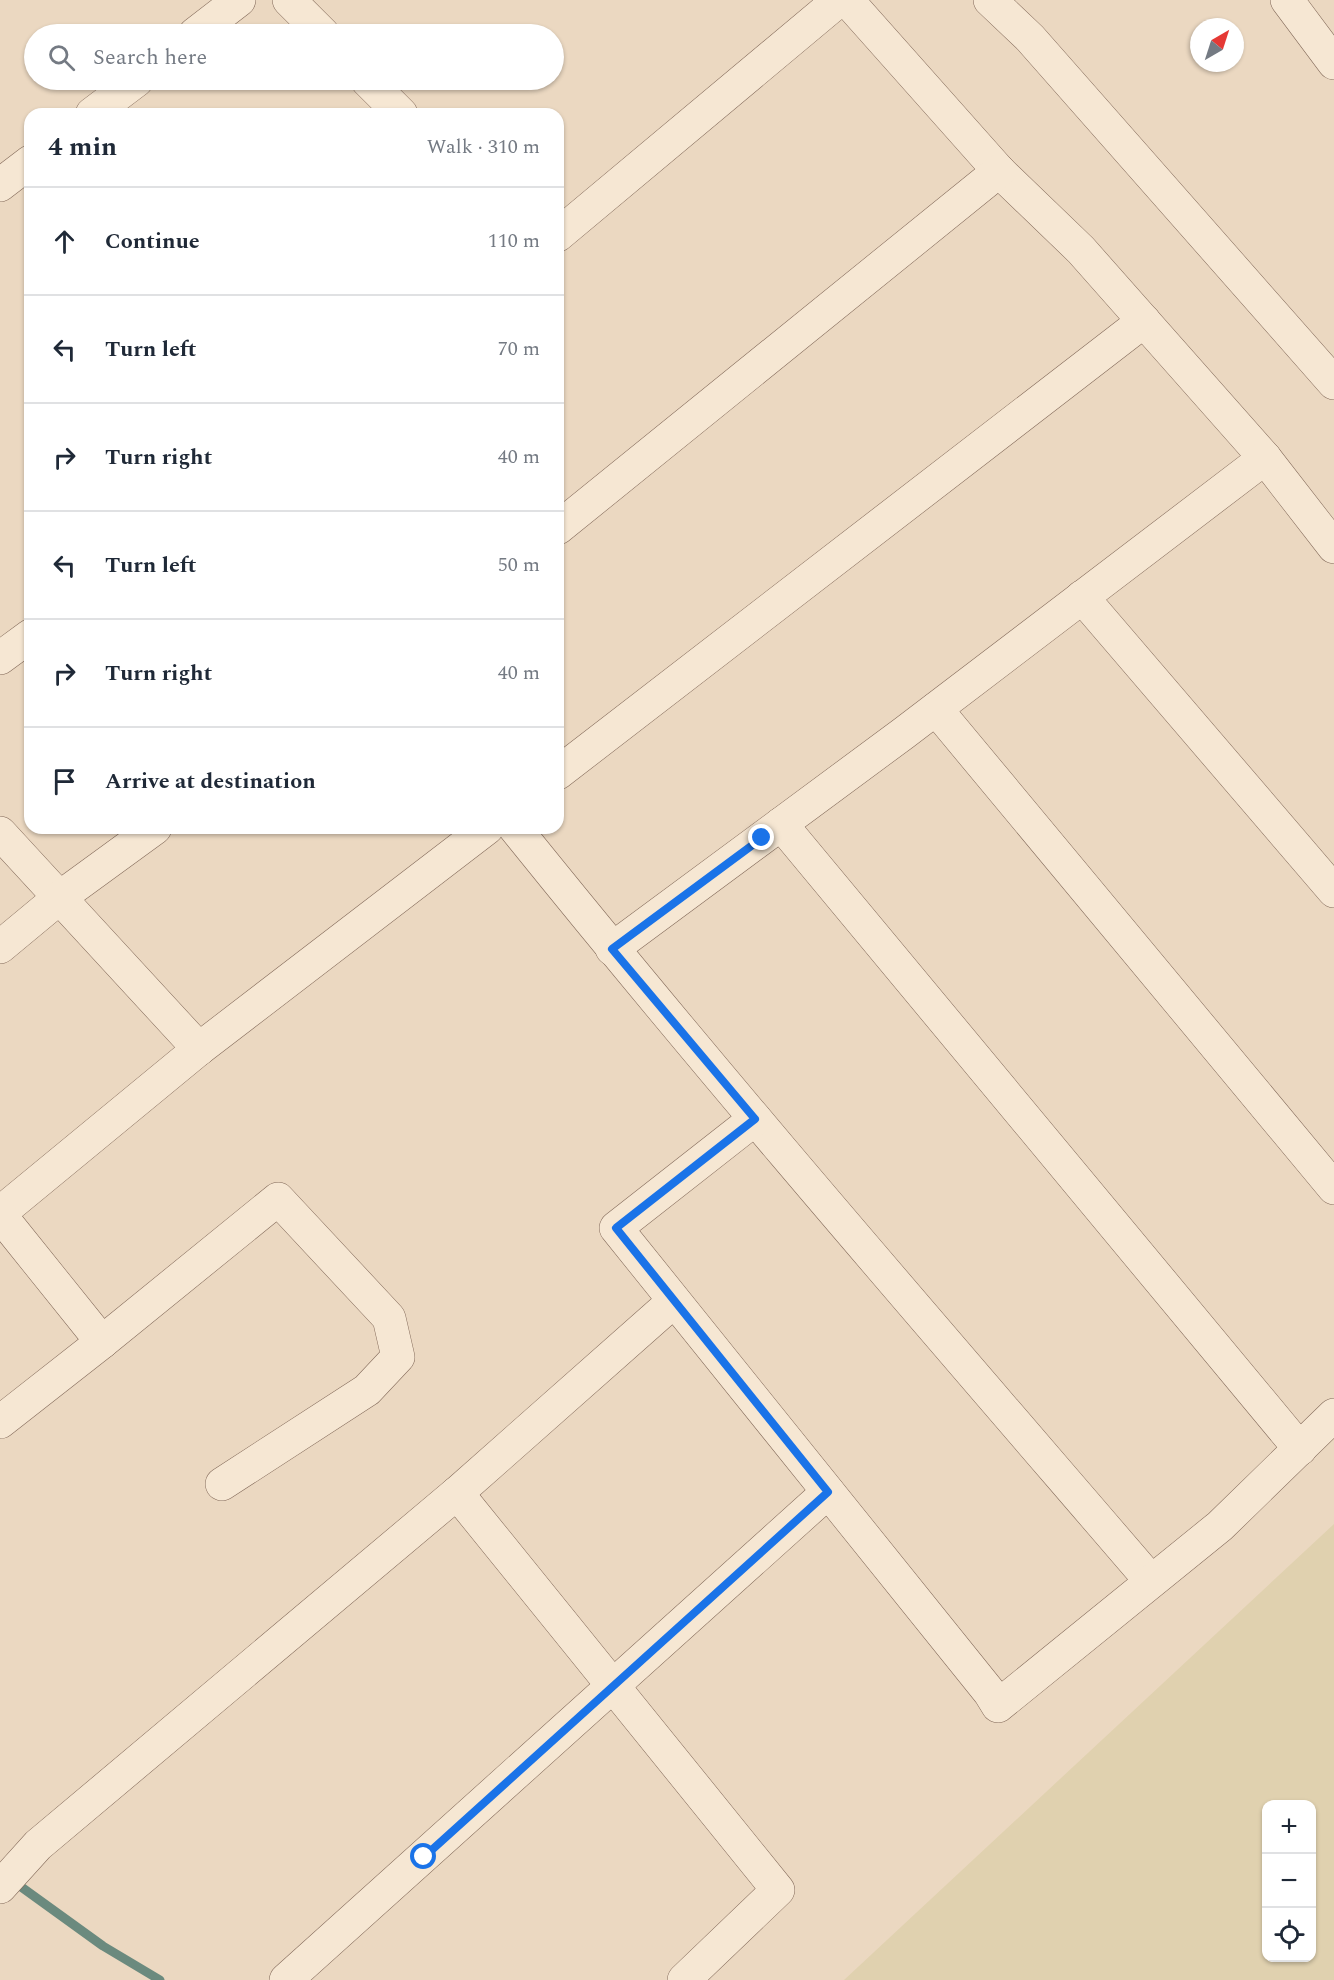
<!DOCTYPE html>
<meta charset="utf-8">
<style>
:root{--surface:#fff;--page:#f6f6f7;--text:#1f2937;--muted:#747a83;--line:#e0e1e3}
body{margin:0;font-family:Spectral,serif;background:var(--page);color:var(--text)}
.controls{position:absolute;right:18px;bottom:18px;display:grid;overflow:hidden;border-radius:12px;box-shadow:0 2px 4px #0004}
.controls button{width:54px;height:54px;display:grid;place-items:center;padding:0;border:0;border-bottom:2px solid var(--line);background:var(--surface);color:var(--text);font:30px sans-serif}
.compass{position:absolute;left:1190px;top:18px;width:54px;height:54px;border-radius:50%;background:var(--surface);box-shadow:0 2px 4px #0004;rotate:39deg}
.stop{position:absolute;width:18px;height:18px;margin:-14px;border:4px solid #1a73e8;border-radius:50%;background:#fff}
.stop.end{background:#1a73e8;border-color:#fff;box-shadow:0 2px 6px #0008}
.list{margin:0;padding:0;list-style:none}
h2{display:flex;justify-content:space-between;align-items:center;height:78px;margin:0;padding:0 24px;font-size:26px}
h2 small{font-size:20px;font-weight:400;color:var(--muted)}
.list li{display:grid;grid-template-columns:39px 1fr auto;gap:18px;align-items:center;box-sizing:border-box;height:108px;padding:0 24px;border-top:2px solid var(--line)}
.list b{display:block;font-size:22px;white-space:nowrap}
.list em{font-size:20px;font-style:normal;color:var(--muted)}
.icon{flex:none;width:33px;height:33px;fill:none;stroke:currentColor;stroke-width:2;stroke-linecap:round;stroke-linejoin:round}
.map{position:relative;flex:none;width:1334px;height:1980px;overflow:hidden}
.search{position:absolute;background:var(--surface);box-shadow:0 2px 4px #0004;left:24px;top:24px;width:540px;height:66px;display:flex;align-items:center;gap:15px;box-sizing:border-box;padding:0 21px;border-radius:33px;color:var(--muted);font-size:22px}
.panel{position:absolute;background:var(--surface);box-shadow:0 2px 4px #0004;left:24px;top:108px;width:540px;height:726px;border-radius:18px}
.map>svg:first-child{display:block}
</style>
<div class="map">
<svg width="1334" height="1980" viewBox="0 0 1334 1980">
<rect width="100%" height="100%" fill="#ebd8c1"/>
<path fill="#e0d1af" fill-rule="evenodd" d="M 1334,1524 L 1334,1980 L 844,1980 ZM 1266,1804 L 1312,1804 L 1312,1958 L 1266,1958 Z"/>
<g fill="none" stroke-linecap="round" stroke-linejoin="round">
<path stroke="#6b8a7e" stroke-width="9" d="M 13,1881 L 103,1946 L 160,1980"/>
<defs>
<g id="minor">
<path d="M 289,0 L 323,34"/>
<path d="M 847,0 L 999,171 L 1081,250 L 1265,458 L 1334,547"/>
<path d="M 990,0 L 1030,38 L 1334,383"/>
<path d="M 1287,0 L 1334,63"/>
<path d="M 195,34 L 239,0"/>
<path d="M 367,80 L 401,114"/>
<path d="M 92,114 L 137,80"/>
<path d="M 0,185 L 30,162"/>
<path d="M 558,235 L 839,0"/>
<path d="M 558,528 L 999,171"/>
<path d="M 1082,597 L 1334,891"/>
<path d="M 0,658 L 30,636"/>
<path d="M 936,709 L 1334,1188"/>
<path d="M 558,773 L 1144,321"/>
<path d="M 781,824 L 1300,1449"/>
<path d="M 515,828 C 721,1084 937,1332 1151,1581"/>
<path d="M 0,833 L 199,1049"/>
<path d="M 0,947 L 59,898 L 155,828"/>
<path d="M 612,949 L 904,733 L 1265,458"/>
<path d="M 755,1119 L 616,1228 L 990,1693 L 998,1706 L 1220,1526 L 1334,1415"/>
<path d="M 0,1213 L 199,1049 L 487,828"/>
<path d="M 0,1215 L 102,1342 L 0,1422"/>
<path d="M 102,1342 L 278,1199 L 389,1318 L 398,1357 L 367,1390 L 222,1484"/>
<path d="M 457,1493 L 674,1301"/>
<path d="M 0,1887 L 38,1845 L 457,1493 L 778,1890 L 684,1980"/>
<path d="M 286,1980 L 828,1492"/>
</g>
</defs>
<use href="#minor" stroke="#836a5a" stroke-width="34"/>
<use href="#minor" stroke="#f6e7d3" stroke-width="33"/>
</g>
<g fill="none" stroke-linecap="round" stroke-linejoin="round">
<path stroke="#1a73e8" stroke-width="8" d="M 424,1857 L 828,1492 L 616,1228 L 755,1119 L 612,949 L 762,838"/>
</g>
</svg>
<div class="controls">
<button>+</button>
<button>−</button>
<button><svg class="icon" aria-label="locate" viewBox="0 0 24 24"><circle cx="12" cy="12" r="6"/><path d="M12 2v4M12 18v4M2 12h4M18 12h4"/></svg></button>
</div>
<svg class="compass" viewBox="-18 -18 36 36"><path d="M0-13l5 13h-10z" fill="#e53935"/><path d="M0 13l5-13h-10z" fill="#747a83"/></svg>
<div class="stop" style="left:424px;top:1857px"></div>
<div class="stop end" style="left:762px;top:838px"></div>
<div class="search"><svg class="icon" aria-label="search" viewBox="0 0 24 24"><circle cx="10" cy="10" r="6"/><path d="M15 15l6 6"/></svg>Search here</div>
<section class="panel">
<h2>4 min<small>Walk · 310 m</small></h2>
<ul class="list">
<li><svg class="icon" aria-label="ahead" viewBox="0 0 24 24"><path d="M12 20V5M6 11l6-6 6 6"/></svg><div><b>Continue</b></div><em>110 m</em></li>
<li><svg class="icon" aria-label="left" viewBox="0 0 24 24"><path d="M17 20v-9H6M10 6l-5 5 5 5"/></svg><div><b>Turn left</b></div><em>70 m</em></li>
<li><svg class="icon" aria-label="right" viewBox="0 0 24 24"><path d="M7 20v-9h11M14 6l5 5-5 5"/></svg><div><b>Turn right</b></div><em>40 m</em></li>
<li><svg class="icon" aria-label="left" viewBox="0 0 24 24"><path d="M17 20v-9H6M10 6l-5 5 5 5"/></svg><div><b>Turn left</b></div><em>50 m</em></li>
<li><svg class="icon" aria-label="right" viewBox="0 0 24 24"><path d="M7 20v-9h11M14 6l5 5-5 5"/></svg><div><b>Turn right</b></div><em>40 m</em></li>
<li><svg class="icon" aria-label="arrive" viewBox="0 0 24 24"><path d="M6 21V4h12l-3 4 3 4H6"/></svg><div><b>Arrive at destination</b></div></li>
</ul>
</section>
</div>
